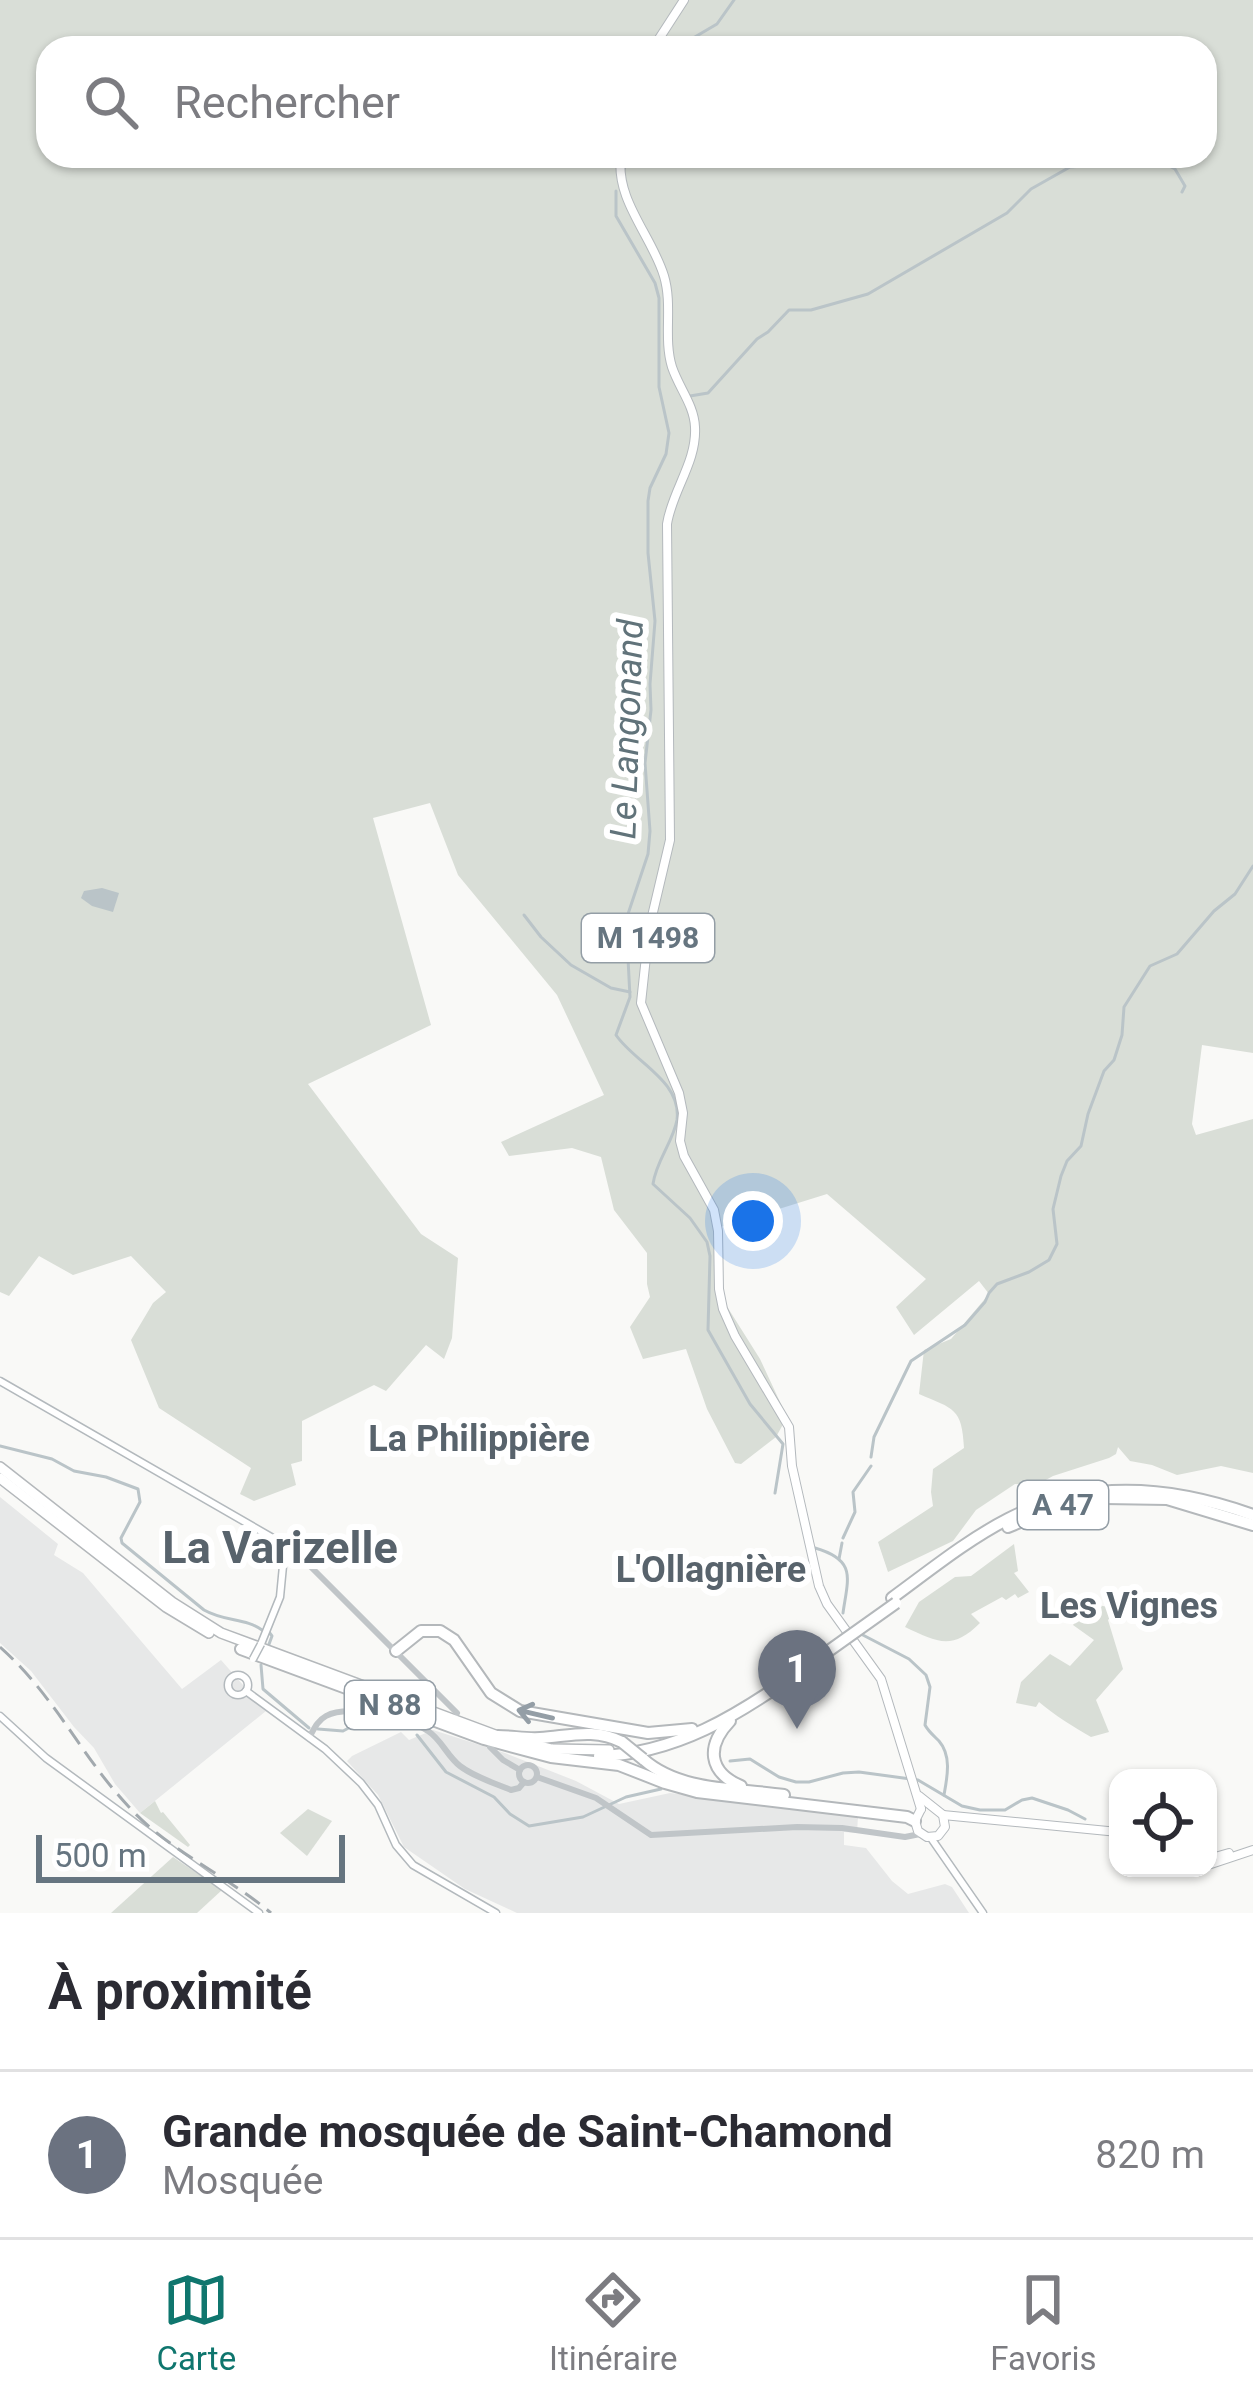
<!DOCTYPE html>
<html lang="fr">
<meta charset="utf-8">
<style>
:root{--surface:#fff;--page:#f7f7f7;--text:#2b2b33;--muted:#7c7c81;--line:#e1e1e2;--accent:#0f766e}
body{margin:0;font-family:Roboto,sans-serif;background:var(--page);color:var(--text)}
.controls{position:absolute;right:36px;bottom:36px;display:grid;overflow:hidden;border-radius:24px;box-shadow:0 3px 9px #0004}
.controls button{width:108px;height:108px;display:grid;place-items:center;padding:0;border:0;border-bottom:3px solid var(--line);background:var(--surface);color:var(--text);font:60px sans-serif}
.scale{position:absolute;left:36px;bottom:30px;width:309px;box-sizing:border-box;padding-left:12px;border:6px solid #667580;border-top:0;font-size:33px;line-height:42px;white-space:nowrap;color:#667580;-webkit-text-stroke:9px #fff;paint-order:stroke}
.you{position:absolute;left:753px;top:1221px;width:42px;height:42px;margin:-30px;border:9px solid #fff;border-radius:50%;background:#1a73e8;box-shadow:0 0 0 18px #1a73e833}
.badge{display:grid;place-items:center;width:78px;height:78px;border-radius:50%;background:var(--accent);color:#fff;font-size:39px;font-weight:700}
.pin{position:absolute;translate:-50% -99px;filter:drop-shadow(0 3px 6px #0008)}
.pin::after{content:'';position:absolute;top:63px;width:42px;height:36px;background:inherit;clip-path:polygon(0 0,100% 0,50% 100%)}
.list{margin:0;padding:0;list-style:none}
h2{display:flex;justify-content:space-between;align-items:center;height:156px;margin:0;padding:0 48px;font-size:51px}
h2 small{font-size:39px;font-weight:400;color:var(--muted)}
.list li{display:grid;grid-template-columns:78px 1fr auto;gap:36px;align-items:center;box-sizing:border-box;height:168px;padding:0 48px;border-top:3px solid var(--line)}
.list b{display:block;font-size:45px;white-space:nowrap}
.list p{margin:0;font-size:39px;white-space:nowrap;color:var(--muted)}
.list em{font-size:39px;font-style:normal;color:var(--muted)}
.icon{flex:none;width:66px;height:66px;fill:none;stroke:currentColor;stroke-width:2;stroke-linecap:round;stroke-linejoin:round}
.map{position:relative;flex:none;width:1253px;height:1913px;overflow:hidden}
.search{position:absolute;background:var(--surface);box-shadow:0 3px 9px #0004;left:36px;right:36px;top:36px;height:132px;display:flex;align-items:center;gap:30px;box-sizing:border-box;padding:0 42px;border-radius:36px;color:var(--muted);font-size:45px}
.sheet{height:324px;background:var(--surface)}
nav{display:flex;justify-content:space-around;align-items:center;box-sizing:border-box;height:168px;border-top:3px solid var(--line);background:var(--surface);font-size:33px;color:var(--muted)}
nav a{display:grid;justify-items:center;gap:6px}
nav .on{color:var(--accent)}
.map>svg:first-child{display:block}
</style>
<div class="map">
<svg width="1253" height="1913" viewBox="0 0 1253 1913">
<rect width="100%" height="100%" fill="#f9f9f7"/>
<g fill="#e7e8e8">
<path d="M 0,1497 L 58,1544 L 54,1555 L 83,1573 L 182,1689 L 221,1660 L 266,1711 L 140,1813 L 115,1784 L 94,1748 L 74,1727 L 31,1671 L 0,1643 Z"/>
<path d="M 433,1730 L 505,1753 L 576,1781 L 619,1804 L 670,1793 L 858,1816 L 857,1833 L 844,1832 L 844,1845 L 866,1848 L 892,1881 L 908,1894 L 945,1884 L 952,1887 L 969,1913 L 517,1913 L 465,1889 L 404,1847 L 378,1795 L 347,1761 L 352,1756 L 401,1732 L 409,1740 Z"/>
</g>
<g fill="#d9ded7" fill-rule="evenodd">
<path d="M 0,0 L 1253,0 L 1253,1053 L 1202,1045 L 1192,1124 L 1196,1135 L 1253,1119 L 1253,1473 L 1221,1466 L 1177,1475 L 1152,1465 L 1130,1461 L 1118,1447 L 1116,1454 L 1109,1458 L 1053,1476 L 1035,1486 L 1015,1484 L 976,1510 L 953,1541 L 888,1572 L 878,1542 L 933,1506 L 931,1492 L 933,1469 L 964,1448 C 962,1408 954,1409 919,1394 L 924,1350 L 951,1339 L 989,1294 L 979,1281 L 914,1335 L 896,1307 L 926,1279 L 827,1194 L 714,1229 L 721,1297 L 760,1359 L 787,1417 L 776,1437 L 741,1464 L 735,1463 L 707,1409 L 686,1349 L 643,1359 L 630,1327 L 650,1297 L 647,1284 L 647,1253 L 614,1210 L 601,1157 L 572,1148 L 509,1156 L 501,1142 L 604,1095 L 557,995 L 458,875 L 430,803 L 373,818 L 431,1025 L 308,1084 L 421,1234 L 458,1258 L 452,1338 L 444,1359 L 426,1345 L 386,1391 L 374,1385 L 302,1421 L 302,1461 L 291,1464 L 296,1485 L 254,1501 L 240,1494 L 251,1468 L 159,1408 L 131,1340 L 153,1303 L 166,1292 L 131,1256 L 73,1275 L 39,1256 L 9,1296 L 0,1292 ZM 48,48 L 1205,48 L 1205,156 L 48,156 Z"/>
<path d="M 1014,1544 L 1018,1571 L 1014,1573 L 1029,1592 L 1018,1598 L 1015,1594 L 1006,1600 L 1002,1597 L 971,1614 L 980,1623 C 952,1651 937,1642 905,1627 L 919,1602 L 955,1577 L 971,1576 Z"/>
<path d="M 1089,1603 L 1117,1609 L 1108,1620 L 1123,1669 L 1096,1700 L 1109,1732 L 1091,1737 C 1074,1727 1054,1715 1039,1702 L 1036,1707 L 1016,1703 L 1021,1682 L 1050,1654 L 1070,1666 L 1094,1640 L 1073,1625 Z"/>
<path d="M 155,1801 L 161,1813 L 163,1812 L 190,1845 L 188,1847 L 140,1813 Z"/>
<path d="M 308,1809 L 332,1821 L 307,1856 L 280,1833 Z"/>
<path d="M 173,1857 L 222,1890 L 197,1913 L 111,1913 Z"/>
</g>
<path fill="#bac4c8" d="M 102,888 L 119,893 L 113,912 L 92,906 L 81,898 L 84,891 Z"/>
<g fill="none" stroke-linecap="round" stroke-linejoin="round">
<g stroke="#bac4c8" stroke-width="3">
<path d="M 676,48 L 717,24 L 734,0"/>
<path d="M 624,169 L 630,156"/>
<path d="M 616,191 L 616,216 L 655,283 L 659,298 L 659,387 L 669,433 L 666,454 L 650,488 L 648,501 L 648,553 L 655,621 L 650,684 L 651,710 L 645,763 L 650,831 L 648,854 L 626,920 L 630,997 L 616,1035 C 634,1062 682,1081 677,1120 C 673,1142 656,1161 653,1184 L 690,1218 L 707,1242 L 710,1256 L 708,1330 L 750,1404 L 783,1444 L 775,1493"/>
<path d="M 690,396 L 708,393 L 757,339 L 768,332 L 789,310 L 811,310 L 868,294 L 1007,213 L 1031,189 L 1070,167 L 1158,160 L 1175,169 L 1185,186 L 1182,192"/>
<path d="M 524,915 L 541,937 L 571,965 L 611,988 L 630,992"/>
<path d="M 0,1446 L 52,1459 L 74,1471 L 106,1477 L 138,1489 L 140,1502 L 121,1538 L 122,1543 L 204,1610 C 225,1622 246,1618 262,1630"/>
<path d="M 871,1457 L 874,1437 L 911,1361 L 965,1325 L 985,1302 L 989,1293 L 997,1284 L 1029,1272 L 1049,1260 L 1057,1244 L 1053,1209 L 1061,1176 L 1067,1161 L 1081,1146 L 1088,1114 L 1104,1071 L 1114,1060 L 1122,1035 L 1124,1007 L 1150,966 L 1177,954 L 1214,911 L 1235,894 L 1253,866"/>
<path d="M 843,1538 L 855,1512 L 853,1492 L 871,1466"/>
<path d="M 815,1548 C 857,1560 848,1578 843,1613"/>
<path d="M 839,1559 L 842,1543"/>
<path d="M 859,1633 L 909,1659 L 926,1675 L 930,1687 L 925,1725 C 928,1731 934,1736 939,1741 C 952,1756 947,1778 944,1795"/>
<path d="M 268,1647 L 272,1636 L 269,1632"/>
<path d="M 261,1665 L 263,1689 L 309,1728"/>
<path d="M 318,1729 L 343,1731 L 362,1721 L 373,1721"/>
<path d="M 417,1735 L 446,1772 L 494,1797 L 510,1814 L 529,1826 L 583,1817 L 626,1797 L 661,1789"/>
<path d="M 730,1761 L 750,1759 L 779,1777 L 796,1782 L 809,1782 L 843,1773 L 859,1772 L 918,1780 L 962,1806 L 980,1810 L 1005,1810 L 1022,1800 L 1032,1798 L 1068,1810 L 1085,1819"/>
</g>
<defs>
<g id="secondary">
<path d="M 0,1381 L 285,1545 L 280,1597 L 261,1644"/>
<circle cx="238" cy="1685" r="10"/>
<path d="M 246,1691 L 325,1749 L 361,1783 L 378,1805 L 396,1845 L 413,1865 L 496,1913"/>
<path d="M 0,1716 L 46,1758 L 259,1913"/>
<path d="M 931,1838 L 983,1913"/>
</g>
<g id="primary">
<path d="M 653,48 L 684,0"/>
<path d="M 621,156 C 615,200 652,236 664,276 C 673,306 663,338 672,367 C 679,388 694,405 695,427 C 697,462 672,491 667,524 L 670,840 L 649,929 L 641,1003 L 679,1093 L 683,1113 L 680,1141 L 684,1156 L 714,1210 L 718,1231 L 719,1289 L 723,1309 L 735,1336 L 789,1427 L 792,1466 L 819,1586 L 827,1604 L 881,1679 L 921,1809"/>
<path d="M 919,1796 L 943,1815 L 945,1827 L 938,1836 L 927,1837 L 918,1831 L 915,1821 L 921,1809"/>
<path d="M 943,1815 L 1118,1832"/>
<path d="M 1208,1859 L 1229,1853"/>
<path d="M 1208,1865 L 1253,1850"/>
</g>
<g id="trunk">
<path d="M 0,1467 L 172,1602 L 221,1633 L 498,1736 L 552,1749 L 609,1750"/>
<path d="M 0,1478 L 166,1607 L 209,1633"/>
</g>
<g id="motorway">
<path d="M 1105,1498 L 1167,1499 L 1253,1525"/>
<path d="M 1008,1527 L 1046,1511"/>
<path d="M 892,1598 C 929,1571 967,1540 1008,1519 C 1087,1478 1172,1486 1253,1515"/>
<path d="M 241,1649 L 484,1739 L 551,1757 L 619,1765 L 665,1783 L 697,1792 L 907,1817 L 915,1821"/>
<path d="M 396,1651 L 421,1631 L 440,1631 L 454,1640 L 491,1693 L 520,1711 L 648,1733 L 692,1729"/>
<path d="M 730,1721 C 706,1746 708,1772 741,1786"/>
<path d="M 498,1736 C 512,1736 526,1739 540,1738 C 570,1736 594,1728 622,1742"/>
<path d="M 599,1756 C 676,1754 738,1715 799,1672"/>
<path d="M 643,1759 C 680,1792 737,1788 784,1795"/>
</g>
</defs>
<use href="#secondary" stroke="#b3b9bd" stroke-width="9"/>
<use href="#primary" stroke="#b4b9bd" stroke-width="10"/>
<use href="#trunk" stroke="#b4b8bb" stroke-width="12"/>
<use href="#motorway" stroke="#b4b8bb" stroke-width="14"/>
<g stroke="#c0c5c8" stroke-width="6">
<path d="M 285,1545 L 303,1559 L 457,1713"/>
<path d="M 309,1738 C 314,1729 317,1721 326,1716 C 348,1704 408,1718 428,1731 C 441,1739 447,1756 460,1766 C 474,1777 494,1783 511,1790 L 519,1788 L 524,1782"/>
<path d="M 490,1747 L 503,1760 L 520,1770"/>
<circle cx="528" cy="1774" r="9"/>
<path d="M 537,1777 L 596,1798 L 651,1835 L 797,1827 L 842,1828 L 905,1837 L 920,1834"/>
</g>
<use href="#secondary" stroke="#fff" stroke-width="6"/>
<use href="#primary" stroke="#fff" stroke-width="8"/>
<use href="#trunk" stroke="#fff" stroke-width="9"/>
<use href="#motorway" stroke="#fff" stroke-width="10"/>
<path stroke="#a2a9ae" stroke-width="3" stroke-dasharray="18 9" stroke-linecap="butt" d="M 0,1647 C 56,1697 80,1755 129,1807 C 169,1851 226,1875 271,1913"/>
<defs>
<path id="secondary-bridge" d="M 253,1659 L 261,1644"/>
<g id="motorway-bridge">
<path d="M 799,1672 L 896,1603"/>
<path d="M 622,1742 L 643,1759"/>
</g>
</defs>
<use href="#secondary-bridge" stroke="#b3b9bd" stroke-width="9" stroke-linecap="butt"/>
<use href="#motorway-bridge" stroke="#b4b8bb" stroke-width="14" stroke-linecap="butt"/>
<use href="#secondary-bridge" stroke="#fff" stroke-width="6"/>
<use href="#motorway-bridge" stroke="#fff" stroke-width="10"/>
</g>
<defs><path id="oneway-shaft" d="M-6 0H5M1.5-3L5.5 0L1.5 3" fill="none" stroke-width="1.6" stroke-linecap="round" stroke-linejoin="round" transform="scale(3)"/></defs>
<use stroke="#949ea6" href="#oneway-shaft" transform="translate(535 1714) rotate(-167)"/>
<g text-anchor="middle" stroke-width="12" stroke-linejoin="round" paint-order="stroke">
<g fill="#fff" stroke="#949ea6" stroke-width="3">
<rect x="582" y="914" width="132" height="48" rx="9"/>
<rect x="1018" y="1481" width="90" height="48" rx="9"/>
<rect x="345" y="1681" width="90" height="48" rx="9"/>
</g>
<g font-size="30" font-weight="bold" fill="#667580">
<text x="648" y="948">M 1498</text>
<text x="1063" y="1515">A 47</text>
<text x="390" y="1715">N 88</text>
</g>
<g font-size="36" font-style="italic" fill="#61737a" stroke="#fff">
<text transform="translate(626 729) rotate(-88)" y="13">Le Langonand</text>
</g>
<g font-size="36" font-weight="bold" fill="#58636c" stroke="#fff">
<text x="479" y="1451">La Philippière</text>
<text x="711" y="1582">L'Ollagnière</text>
<text x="1129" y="1618">Les Vignes</text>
</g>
<g font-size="45" font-weight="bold" fill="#58636c" stroke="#fff">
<text x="280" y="1563">La Varizelle</text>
</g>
</g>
</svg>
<div class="controls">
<button><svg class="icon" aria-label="locate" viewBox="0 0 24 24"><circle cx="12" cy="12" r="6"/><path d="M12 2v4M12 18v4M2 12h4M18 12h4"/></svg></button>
</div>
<div class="scale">500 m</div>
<div class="you"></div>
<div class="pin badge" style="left:797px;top:1729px;background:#6b7280">1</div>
<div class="search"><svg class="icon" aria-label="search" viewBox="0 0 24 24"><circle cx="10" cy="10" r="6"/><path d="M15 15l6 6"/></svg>Rechercher</div>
</div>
<section class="sheet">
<h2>À proximité<small></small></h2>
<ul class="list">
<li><span class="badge" style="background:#6b7280">1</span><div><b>Grande mosquée de Saint-Chamond</b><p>Mosquée</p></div><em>820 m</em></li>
</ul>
</section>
<nav>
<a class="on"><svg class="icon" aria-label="map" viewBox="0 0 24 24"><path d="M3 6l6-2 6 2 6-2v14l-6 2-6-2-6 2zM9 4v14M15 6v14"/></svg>Carte</a>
<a><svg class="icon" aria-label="directions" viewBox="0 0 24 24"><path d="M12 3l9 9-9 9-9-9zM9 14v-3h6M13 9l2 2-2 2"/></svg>Itinéraire</a>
<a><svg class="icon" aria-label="saved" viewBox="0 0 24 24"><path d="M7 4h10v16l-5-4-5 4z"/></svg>Favoris</a>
</nav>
